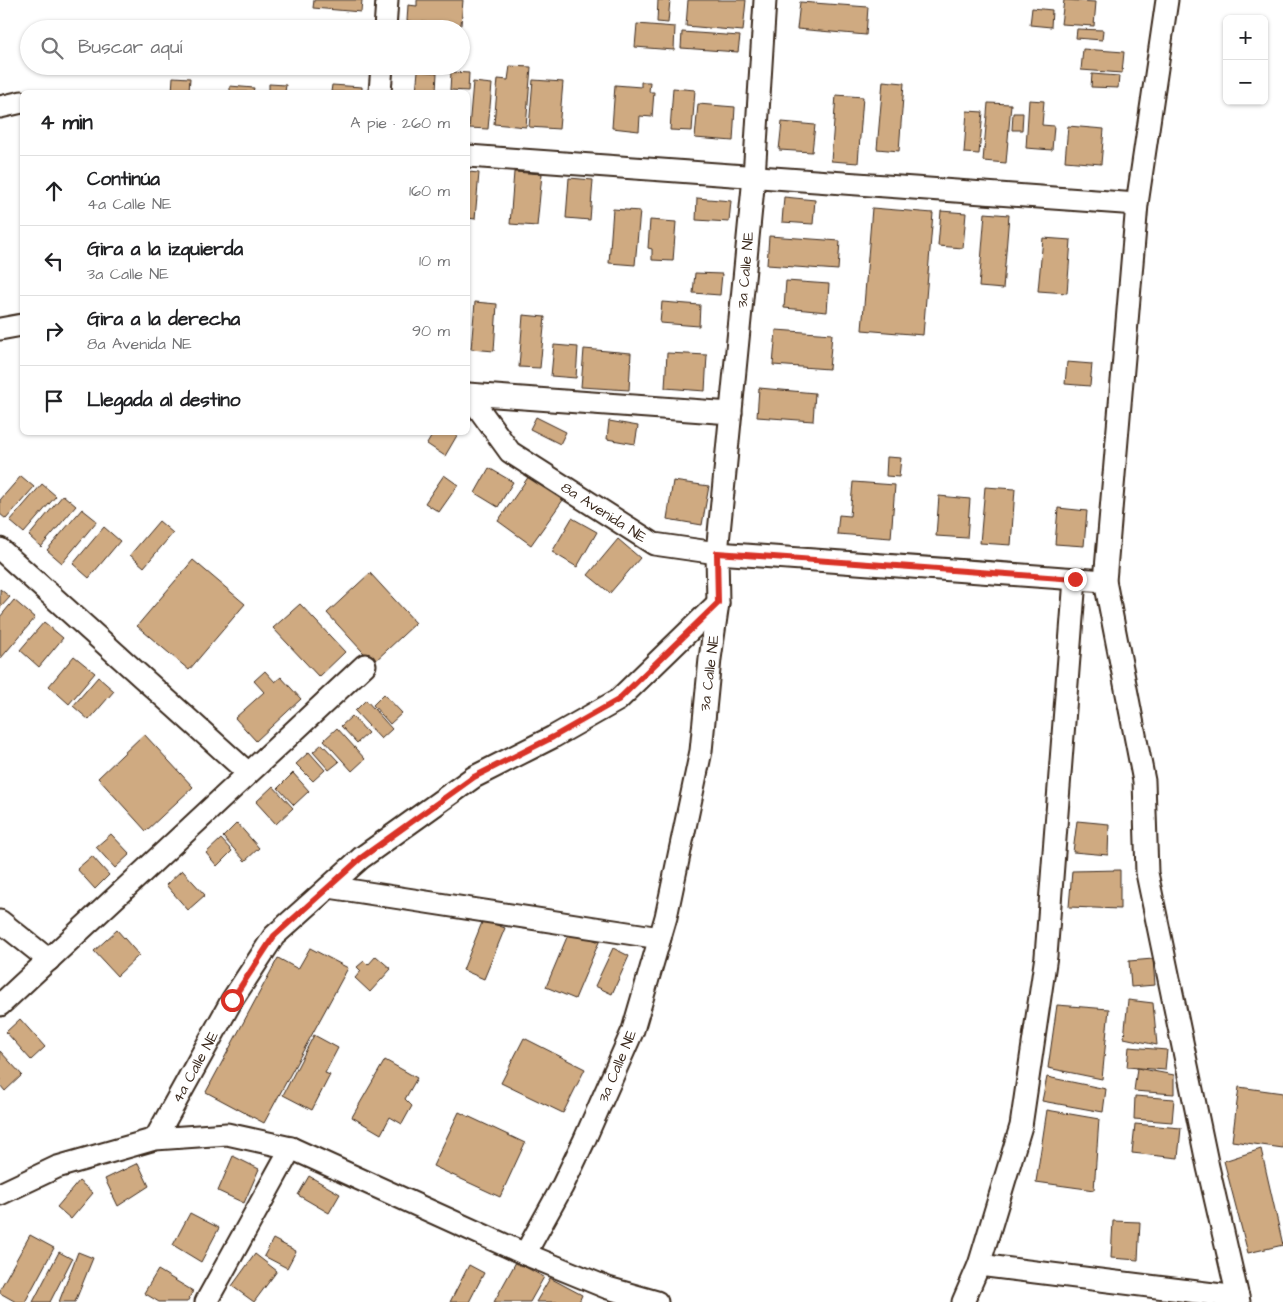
<!DOCTYPE html>
<html lang="es">
<meta charset="utf-8">
<style>
:root{--surface:#fff;--page:#f6f6f6;--text:#202124;--muted:#757577;--line:#e0e0e0}
body{margin:0;font-family:"Architects Daughter",sans-serif;background:var(--page);color:var(--text)}
.controls{position:absolute;right:15px;top:15px;display:grid;overflow:hidden;border-radius:8px;box-shadow:0 1px 4px #0004}
.controls button{width:45px;height:45px;display:grid;place-items:center;padding:0;border:0;border-bottom:1px solid var(--line);background:var(--surface);color:var(--text);font:25px sans-serif}
.stop{position:absolute;width:15px;height:15px;margin:-11px;border:4px solid #d93025;border-radius:50%;background:#fff}
.stop.end{background:#d93025;border-color:#fff;box-shadow:0 1px 5px #0008}
.list{margin:0;padding:0;list-style:none}
h2{display:flex;justify-content:space-between;align-items:center;height:65px;margin:0;padding:0 20px;font-size:21px}
h2 small{font-size:16px;font-weight:400;color:var(--muted)}
.list li{display:grid;grid-template-columns:32px 1fr auto;gap:15px;align-items:center;box-sizing:border-box;height:70px;padding:0 20px;border-top:1px solid var(--line)}
.list b{display:block;font-size:19px;white-space:nowrap}
.list p{margin:0;font-size:16px;white-space:nowrap;color:var(--muted)}
.list em{font-size:16px;font-style:normal;color:var(--muted)}
.icon{flex:none;width:28px;height:28px;fill:none;stroke:currentColor;stroke-width:2;stroke-linecap:round;stroke-linejoin:round}
.map{position:relative;flex:none;width:1283px;height:1302px;overflow:hidden}
.search{position:absolute;background:var(--surface);box-shadow:0 1px 4px #0004;left:20px;top:20px;width:450px;height:55px;display:flex;align-items:center;gap:12px;box-sizing:border-box;padding:0 18px;border-radius:28px;color:var(--muted);font-size:19px}
.panel{position:absolute;background:var(--surface);box-shadow:0 1px 4px #0004;left:20px;top:90px;width:450px;height:345px;border-radius:8px}
.map>svg:first-child{display:block}
</style>
<div class="map">
<svg width="1283" height="1302" viewBox="0 0 1283 1302">
<rect width="100%" height="100%" fill="#fff"/>
<filter id="ink" filterUnits="userSpaceOnUse"><feTurbulence type="fractalNoise" baseFrequency=".02" numOctaves="2"/><feDisplacementMap in="SourceGraphic" scale="10" xChannelSelector="R" yChannelSelector="G"/><feConvolveMatrix kernelMatrix="1 2 1 2 8 2 1 2 1" color-interpolation-filters="sRGB"/></filter>
<g filter="url(#ink)">
<g fill="#cfaa81" stroke="#3b2a1e">
<path d="M 314,0 L 362,0 L 361,12 L 313,8 Z"/>
<path d="M 417,0 L 463,0 L 461,25 L 407,21 L 408,5 L 417,6 Z"/>
<path d="M 658,0 L 670,0 L 668,23 L 657,22 Z"/>
<path d="M 688,0 L 746,0 L 743,31 L 686,26 Z"/>
<path d="M 1064,0 L 1096,2 L 1094,26 L 1061,24 Z"/>
<path d="M 800,2 L 868,7 L 866,35 L 797,29 Z"/>
<path d="M 1032,8 L 1052,10 L 1051,27 L 1030,25 Z"/>
<path d="M 637,24 L 675,27 L 674,50 L 635,47 Z"/>
<path d="M 1077,29 L 1103,30 L 1102,40 L 1076,38 Z"/>
<path d="M 682,32 L 740,36 L 738,52 L 681,48 Z"/>
<path d="M 1083,49 L 1124,52 L 1122,73 L 1081,70 Z"/>
<path d="M 510,66 L 531,67 L 526,127 L 494,124 L 498,79 L 508,80 Z"/>
<path d="M 418,71 L 437,73 L 436,92 L 416,92 Z"/>
<path d="M 451,72 L 469,73 L 468,91 L 450,90 Z"/>
<path d="M 1092,74 L 1119,76 L 1118,88 L 1091,87 Z"/>
<path d="M 173,77 L 190,78 L 189,92 L 172,92 Z"/>
<path d="M 533,80 L 563,82 L 559,129 L 529,127 Z"/>
<path d="M 883,81 L 904,83 L 899,151 L 877,149 Z"/>
<path d="M 473,82 L 492,84 L 488,129 L 469,128 Z"/>
<path d="M 641,82 L 650,82 L 649,92 L 654,92 L 652,117 L 640,116 L 639,131 L 612,128 L 615,85 L 641,87 Z"/>
<path d="M 269,84 L 286,85 L 285,92 L 269,92 Z"/>
<path d="M 332,85 L 362,87 L 362,92 L 331,92 Z"/>
<path d="M 230,86 L 254,88 L 253,92 L 230,92 Z"/>
<path d="M 673,88 L 695,90 L 692,131 L 670,130 Z"/>
<path d="M 836,95 L 863,97 L 858,163 L 831,161 Z"/>
<path d="M 1029,100 L 1044,101 L 1042,125 L 1054,126 L 1052,150 L 1026,148 Z"/>
<path d="M 988,103 L 1011,104 L 1006,163 L 983,161 Z"/>
<path d="M 698,104 L 735,107 L 733,141 L 695,138 Z"/>
<path d="M 967,111 L 983,112 L 979,154 L 964,153 Z"/>
<path d="M 1013,113 L 1023,113 L 1022,130 L 1012,130 Z"/>
<path d="M 782,122 L 815,125 L 812,152 L 779,150 Z"/>
<path d="M 1068,126 L 1104,129 L 1101,164 L 1065,161 Z"/>
<path d="M 468,172 L 479,173 L 475,219 L 468,218 Z"/>
<path d="M 514,172 L 542,174 L 537,226 L 510,224 Z"/>
<path d="M 569,178 L 593,180 L 590,220 L 566,218 Z"/>
<path d="M 784,197 L 815,200 L 813,224 L 782,222 Z"/>
<path d="M 697,198 L 731,201 L 729,222 L 696,220 Z"/>
<path d="M 872,208 L 933,213 L 923,335 L 862,330 Z"/>
<path d="M 613,209 L 640,211 L 635,265 L 609,263 Z"/>
<path d="M 941,211 L 966,213 L 963,248 L 938,246 Z"/>
<path d="M 985,213 L 1009,215 L 1003,289 L 979,287 Z"/>
<path d="M 650,220 L 676,222 L 673,261 L 652,260 L 652,249 L 648,248 Z"/>
<path d="M 769,236 L 840,241 L 838,270 L 767,265 Z"/>
<path d="M 1043,238 L 1071,240 L 1067,293 L 1038,291 Z"/>
<path d="M 695,273 L 722,274 L 720,295 L 693,293 Z"/>
<path d="M 786,281 L 829,284 L 827,312 L 784,308 Z"/>
<path d="M 475,302 L 497,304 L 494,351 L 471,349 Z"/>
<path d="M 662,302 L 700,305 L 699,326 L 660,323 Z"/>
<path d="M 523,315 L 545,317 L 540,368 L 519,367 Z"/>
<path d="M 776,330 L 832,334 L 829,369 L 773,365 Z"/>
<path d="M 554,345 L 578,347 L 576,378 L 551,376 Z"/>
<path d="M 584,349 L 631,353 L 629,390 L 581,387 Z"/>
<path d="M 667,353 L 707,355 L 705,391 L 665,388 Z"/>
<path d="M 1067,362 L 1092,364 L 1090,386 L 1065,384 Z"/>
<path d="M 759,388 L 815,393 L 813,421 L 757,417 Z"/>
<path d="M 536,417 L 566,432 L 560,444 L 530,429 Z"/>
<path d="M 609,421 L 638,426 L 635,444 L 607,439 Z"/>
<path d="M 434,432 L 459,432 L 445,456 L 427,444 Z"/>
<path d="M 887,457 L 901,458 L 899,477 L 886,476 Z"/>
<path d="M 489,468 L 513,482 L 498,507 L 475,493 Z"/>
<path d="M 444,475 L 458,485 L 439,512 L 425,503 Z"/>
<path d="M 21,476 L 34,487 L 6,519 L 0,514 L 0,500 Z"/>
<path d="M 529,476 L 563,500 L 531,545 L 498,521 Z"/>
<path d="M 673,481 L 709,486 L 702,525 L 667,519 Z"/>
<path d="M 853,482 L 895,485 L 891,538 L 837,534 L 839,515 L 850,516 Z"/>
<path d="M 42,484 L 56,496 L 24,533 L 10,521 Z"/>
<path d="M 985,487 L 1015,489 L 1011,545 L 980,543 Z"/>
<path d="M 63,495 L 76,506 L 41,547 L 29,536 Z"/>
<path d="M 939,496 L 970,499 L 967,538 L 936,536 Z"/>
<path d="M 1058,508 L 1087,511 L 1084,546 L 1055,544 Z"/>
<path d="M 82,509 L 97,521 L 62,563 L 47,550 Z"/>
<path d="M 572,518 L 597,532 L 577,567 L 552,552 Z"/>
<path d="M 159,521 L 173,533 L 144,567 L 130,555 Z"/>
<path d="M 104,527 L 120,541 L 89,578 L 73,564 Z"/>
<path d="M 618,539 L 640,558 L 610,593 L 588,575 Z"/>
<path d="M 193,560 L 245,604 L 189,670 L 137,626 Z"/>
<path d="M 370,573 L 416,623 L 373,663 L 327,613 Z"/>
<path d="M 0,589 L 10,597 L 0,608 Z"/>
<path d="M 14,600 L 35,618 L 1,658 L 0,656 L 0,617 Z"/>
<path d="M 300,604 L 345,652 L 319,677 L 273,628 Z"/>
<path d="M 44,622 L 63,638 L 39,667 L 20,650 Z"/>
<path d="M 74,656 L 95,673 L 69,704 L 49,686 Z"/>
<path d="M 265,671 L 275,682 L 281,677 L 301,699 L 256,741 L 235,718 L 264,692 L 254,681 Z"/>
<path d="M 98,677 L 114,691 L 89,720 L 73,706 Z"/>
<path d="M 384,694 L 402,713 L 390,724 L 373,705 Z"/>
<path d="M 366,700 L 392,729 L 381,739 L 355,711 Z"/>
<path d="M 352,716 L 368,733 L 357,743 L 341,726 Z"/>
<path d="M 337,728 L 365,759 L 352,771 L 324,740 Z"/>
<path d="M 144,734 L 193,787 L 146,831 L 98,778 Z"/>
<path d="M 322,744 L 339,762 L 329,770 L 313,752 Z"/>
<path d="M 309,752 L 325,770 L 313,781 L 296,764 Z"/>
<path d="M 293,773 L 309,791 L 294,805 L 278,788 Z"/>
<path d="M 273,786 L 293,808 L 276,824 L 256,802 Z"/>
<path d="M 1077,821 L 1109,824 L 1108,855 L 1073,852 Z"/>
<path d="M 237,823 L 259,848 L 245,861 L 223,837 Z"/>
<path d="M 111,834 L 130,854 L 115,868 L 96,847 Z"/>
<path d="M 221,839 L 232,851 L 217,866 L 206,853 Z"/>
<path d="M 92,856 L 109,875 L 95,889 L 77,869 Z"/>
<path d="M 182,870 L 205,895 L 188,910 L 166,885 Z"/>
<path d="M 1120,870 L 1120,909 L 1069,907 L 1072,871 Z"/>
<path d="M 483,920 L 505,928 L 484,979 L 463,970 Z"/>
<path d="M 117,930 L 139,955 L 117,976 L 94,951 Z"/>
<path d="M 570,930 L 599,942 L 575,999 L 546,987 Z"/>
<path d="M 310,948 L 348,968 L 264,1123 L 206,1092 L 278,958 L 298,969 Z"/>
<path d="M 613,948 L 629,956 L 612,994 L 595,986 Z"/>
<path d="M 376,956 L 391,969 L 370,992 L 355,978 L 361,971 L 357,967 L 364,961 L 368,965 Z"/>
<path d="M 1153,959 L 1155,985 L 1131,987 L 1129,961 Z"/>
<path d="M 1128,1000 L 1153,1003 L 1157,1045 L 1124,1038 Z"/>
<path d="M 1057,1005 L 1109,1009 L 1102,1079 L 1048,1068 Z"/>
<path d="M 20,1019 L 45,1047 L 31,1060 L 6,1032 Z"/>
<path d="M 314,1035 L 338,1048 L 325,1073 L 330,1075 L 312,1110 L 283,1095 Z"/>
<path d="M 524,1038 L 585,1069 L 563,1113 L 501,1083 Z"/>
<path d="M 1129,1047 L 1167,1050 L 1165,1070 L 1127,1067 Z"/>
<path d="M 0,1051 L 22,1075 L 5,1091 L 0,1085 Z"/>
<path d="M 385,1060 L 417,1078 L 405,1099 L 412,1106 L 402,1124 L 390,1117 L 381,1134 L 352,1117 Z"/>
<path d="M 1137,1068 L 1174,1075 L 1174,1094 L 1134,1091 Z"/>
<path d="M 1047,1077 L 1106,1089 L 1103,1112 L 1042,1101 Z"/>
<path d="M 1239,1087 L 1283,1093 L 1283,1148 L 1232,1141 Z"/>
<path d="M 1135,1096 L 1174,1099 L 1172,1122 L 1134,1119 Z"/>
<path d="M 1047,1110 L 1099,1119 L 1094,1190 L 1036,1182 Z"/>
<path d="M 459,1112 L 525,1143 L 500,1197 L 433,1166 Z"/>
<path d="M 1135,1124 L 1181,1128 L 1178,1158 L 1132,1153 Z"/>
<path d="M 1261,1149 L 1283,1245 L 1248,1253 L 1224,1161 Z"/>
<path d="M 233,1156 L 259,1169 L 244,1203 L 218,1191 Z"/>
<path d="M 138,1163 L 149,1186 L 118,1206 L 105,1179 Z"/>
<path d="M 309,1176 L 340,1194 L 329,1213 L 298,1195 Z"/>
<path d="M 79,1181 L 93,1193 L 71,1219 L 57,1207 Z"/>
<path d="M 190,1213 L 219,1228 L 201,1262 L 173,1245 Z"/>
<path d="M 1113,1221 L 1140,1222 L 1138,1260 L 1111,1258 Z"/>
<path d="M 30,1235 L 54,1248 L 25,1302 L 16,1302 L 0,1293 L 0,1289 Z"/>
<path d="M 273,1239 L 296,1251 L 287,1268 L 264,1256 Z"/>
<path d="M 59,1252 L 72,1259 L 50,1302 L 33,1302 Z"/>
<path d="M 78,1252 L 93,1258 L 75,1302 L 59,1302 Z"/>
<path d="M 255,1254 L 277,1271 L 254,1302 L 232,1286 Z"/>
<path d="M 516,1262 L 544,1277 L 530,1302 L 494,1302 Z"/>
<path d="M 469,1265 L 484,1273 L 469,1302 L 450,1302 Z"/>
<path d="M 158,1270 L 193,1291 L 187,1302 L 159,1302 L 144,1293 Z"/>
<path d="M 550,1278 L 582,1295 L 579,1302 L 536,1302 Z"/>
</g>
<g fill="none" stroke-linecap="round" stroke-linejoin="round">
<defs>
<g id="minor">
<path d="M 1167,0 L 1137,204 L 1105,581 L 1144,781 L 1147,873 L 1208,1167 L 1239,1302"/>
<path d="M 385,29 L 387,0"/>
<path d="M 380,92 L 382,66"/>
<path d="M 0,107 L 22,102"/>
<path d="M 468,156 L 1137,204"/>
<path d="M 0,329 L 22,325"/>
<path d="M 468,394 L 510,452 L 654,544 L 717,553 L 1105,581"/>
<path d="M 468,394 L 731,413"/>
<path d="M 0,549 L 248,773"/>
<path d="M 329,887 L 660,938"/>
<path d="M 0,921 L 49,960"/>
<path d="M 0,1005 L 365,665"/>
<path d="M 155,1139 L 232,1000 L 274,936 L 361,858 L 474,777 L 553,737 L 618,700 L 718,603"/>
<path d="M 0,1194 L 57,1167 L 155,1139 L 227,1134 L 291,1148 L 525,1254 L 608,1288 L 657,1302"/>
<path d="M 525,1254 L 562,1187 L 584,1141 L 633,1030 L 666,917 L 701,751 L 710,659 L 718,603 L 717,553 L 754,177 L 765,0"/>
<path d="M 979,1265 L 1238,1297"/>
<path d="M 206,1302 L 291,1148"/>
<path d="M 963,1302 L 979,1265 L 1021,1126 L 1046,956 L 1075,579"/>
</g>
</defs>
<use href="#minor" stroke="#3b2a1e" stroke-width="25"/>
<use href="#minor" stroke="#fff" stroke-width="21"/>
</g>
</g>
<g fill="none" stroke-linecap="round" stroke-linejoin="round" filter="url(#ink)">
<path stroke="#d93025" stroke-width="6" d="M 232,1000 L 274,936 L 361,858 L 474,777 L 553,737 L 618,700 L 718,603 L 717,553 L 1075,579"/>
</g>
<g text-anchor="middle" stroke-width="4" stroke-linejoin="round" paint-order="stroke">
<g font-size="15" fill="#3b2a1e" stroke="#fff">
<text transform="translate(745 270) rotate(-85)" y="5">3a Calle NE</text>
<text transform="translate(604 512) rotate(33)" y="5">8a Avenida NE</text>
<text transform="translate(709 673) rotate(-83)" y="5">3a Calle NE</text>
<text transform="translate(617 1066) rotate(-67)" y="5">3a Calle NE</text>
<text transform="translate(195 1067) rotate(-61)" y="5">4a Calle NE</text>
</g>
</g>
</svg>
<div class="controls">
<button>+</button>
<button>−</button>
</div>
<div class="stop" style="left:232px;top:1000px"></div>
<div class="stop end" style="left:1075px;top:579px"></div>
<div class="search"><svg class="icon" aria-label="search" viewBox="0 0 24 24"><circle cx="10" cy="10" r="6"/><path d="M15 15l6 6"/></svg>Buscar aquí</div>
<section class="panel">
<h2>4 min<small>A pie · 260 m</small></h2>
<ul class="list">
<li><svg class="icon" aria-label="ahead" viewBox="0 0 24 24"><path d="M12 20V5M6 11l6-6 6 6"/></svg><div><b>Continúa</b><p>4a Calle NE</p></div><em>160 m</em></li>
<li><svg class="icon" aria-label="left" viewBox="0 0 24 24"><path d="M17 20v-9H6M10 6l-5 5 5 5"/></svg><div><b>Gira a la izquierda</b><p>3a Calle NE</p></div><em>10 m</em></li>
<li><svg class="icon" aria-label="right" viewBox="0 0 24 24"><path d="M7 20v-9h11M14 6l5 5-5 5"/></svg><div><b>Gira a la derecha</b><p>8a Avenida NE</p></div><em>90 m</em></li>
<li><svg class="icon" aria-label="arrive" viewBox="0 0 24 24"><path d="M6 21V4h12l-3 4 3 4H6"/></svg><div><b>Llegada al destino</b></div></li>
</ul>
</section>
</div>
